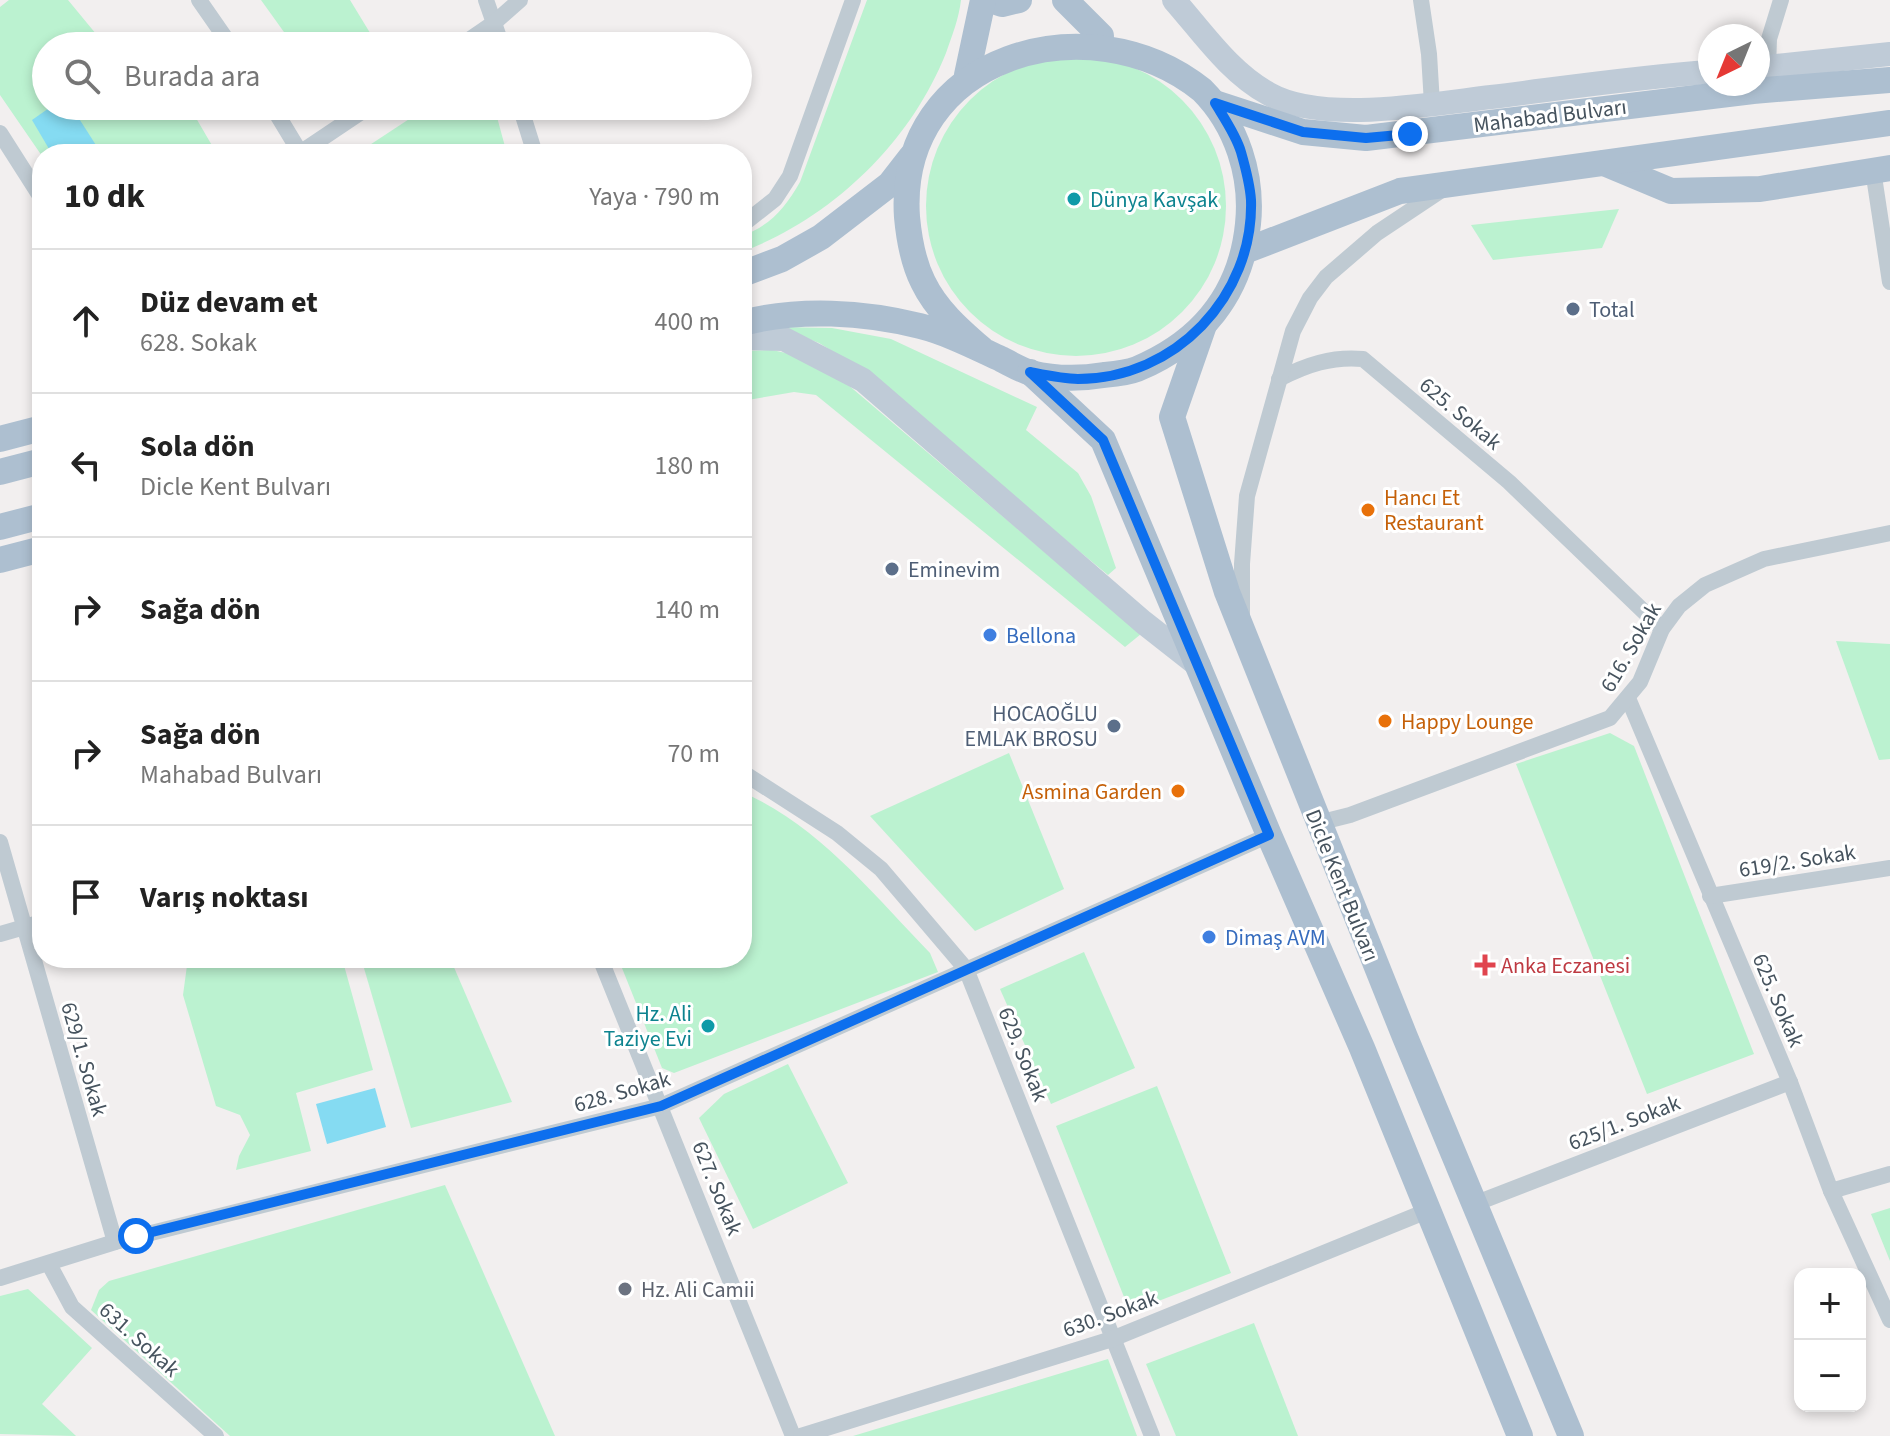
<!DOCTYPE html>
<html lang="tr">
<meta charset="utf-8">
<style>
:root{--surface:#fff;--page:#f6f6f6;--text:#222;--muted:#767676;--line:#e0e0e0}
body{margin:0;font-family:"Source Sans 3",sans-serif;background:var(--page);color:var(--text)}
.controls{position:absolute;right:24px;bottom:24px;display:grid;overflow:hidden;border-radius:16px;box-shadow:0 4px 12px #0003}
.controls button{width:72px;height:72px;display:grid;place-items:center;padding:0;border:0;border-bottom:2px solid var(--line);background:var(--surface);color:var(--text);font:40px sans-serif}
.compass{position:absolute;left:1698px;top:24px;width:72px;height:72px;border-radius:50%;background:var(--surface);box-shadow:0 4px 12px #0003;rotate:223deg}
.stop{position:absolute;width:24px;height:24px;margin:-18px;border:6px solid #0d6fee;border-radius:50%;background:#fff}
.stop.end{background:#0d6fee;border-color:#fff;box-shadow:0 2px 8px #0008}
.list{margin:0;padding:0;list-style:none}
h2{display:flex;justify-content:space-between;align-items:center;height:104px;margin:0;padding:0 32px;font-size:34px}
h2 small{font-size:26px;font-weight:400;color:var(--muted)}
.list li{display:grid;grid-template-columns:52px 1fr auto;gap:24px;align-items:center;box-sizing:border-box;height:144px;padding:0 32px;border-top:2px solid var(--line)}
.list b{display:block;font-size:30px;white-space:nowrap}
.list p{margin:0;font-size:26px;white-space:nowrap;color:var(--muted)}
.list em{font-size:26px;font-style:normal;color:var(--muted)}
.icon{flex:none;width:44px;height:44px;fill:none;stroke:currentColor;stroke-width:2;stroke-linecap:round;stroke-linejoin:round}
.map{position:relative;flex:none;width:1890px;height:1436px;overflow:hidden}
.search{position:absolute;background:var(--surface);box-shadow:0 4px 12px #0003;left:32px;top:32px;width:720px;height:88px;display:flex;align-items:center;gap:20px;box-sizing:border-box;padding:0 28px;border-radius:44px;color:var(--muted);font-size:30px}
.panel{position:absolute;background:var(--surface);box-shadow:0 4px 12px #0003;left:32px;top:144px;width:720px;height:824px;border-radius:32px}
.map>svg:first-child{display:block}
</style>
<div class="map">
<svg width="1890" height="1436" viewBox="0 0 1890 1436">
<rect width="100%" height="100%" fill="#f2efef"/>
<g fill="#bbf2d0">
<path d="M 9,0 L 68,0 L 101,40 L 149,37 L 154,46 L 46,46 L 46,106 L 189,106 L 217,154 L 42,156 L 0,95 L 0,7 Z"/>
<path d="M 261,0 L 350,0 L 378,46 L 294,46 Z"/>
<path d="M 867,0 L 961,0 C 959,18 952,36 946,53 C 910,143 833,217 742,252 L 742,236 C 771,225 785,208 800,182 Z"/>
<circle cx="1076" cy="206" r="150"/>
<path d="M 429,106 L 494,106 L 507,154 L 356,154 Z"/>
<path d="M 1619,209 L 1602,248 L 1493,260 L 1471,225 Z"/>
<path d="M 778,327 L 832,328 L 891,339 L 1037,407 L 1026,430 L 1078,473 L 1091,496 L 1116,568 L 1108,575 L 850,362 L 819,343 Z"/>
<path d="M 772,350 L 800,356 L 833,372 L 1141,634 L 1125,647 L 816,395 L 794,392 L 742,401 L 742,351 Z"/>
<path d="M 1836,641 L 1890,644 L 1890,759 L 1879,760 Z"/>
<path d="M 1610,733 L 1634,746 L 1754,1054 L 1647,1094 L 1516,764 Z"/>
<path d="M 1009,753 L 1064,889 L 975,931 L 870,816 Z"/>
<path d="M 742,792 C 818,825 873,894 930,953 L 938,972 L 674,1073 L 662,1068 L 618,958 L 742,958 Z"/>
<path d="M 1084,952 L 1135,1068 L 1051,1104 L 1000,989 Z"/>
<path d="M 188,958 L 342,958 L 373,1070 L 296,1093 L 311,1151 L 236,1170 L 239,1156 L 250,1135 L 240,1115 L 216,1106 L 183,995 Z"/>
<path d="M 361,958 L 450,958 L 512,1102 L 411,1128 Z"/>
<path d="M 788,1064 L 848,1183 L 753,1229 L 699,1118 L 724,1094 Z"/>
<path d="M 1157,1086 L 1231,1273 L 1130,1312 L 1056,1126 Z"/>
<path d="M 445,1185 L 555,1436 L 230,1436 L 91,1310 L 99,1290 L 109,1281 Z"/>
<path d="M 1890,1208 L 1890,1261 L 1871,1214 Z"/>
<path d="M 28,1289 L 92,1348 L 42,1404 L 76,1436 L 0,1434 L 0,1296 Z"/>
<path d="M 1254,1323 L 1298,1436 L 1176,1436 L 1146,1364 Z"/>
<path d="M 1108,1359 L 1137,1436 L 853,1436 Z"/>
</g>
<g fill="#85dbf2">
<path d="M 52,106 L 71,106 L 101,153 L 52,154 L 32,120 Z"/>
<path d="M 375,1088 L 386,1127 L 327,1144 L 316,1104 Z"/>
</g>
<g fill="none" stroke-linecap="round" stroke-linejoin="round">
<g stroke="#bfcad2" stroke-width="16">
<path d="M 199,0 L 231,46"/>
<path d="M 486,0 L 502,46"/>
<path d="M 1421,0 L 1429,54 L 1432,104"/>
<path d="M 460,46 L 495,22 L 520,0"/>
<path d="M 1768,68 L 1769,39 L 1781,0"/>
<path d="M 272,106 L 301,154"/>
<path d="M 520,106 L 535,154"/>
<path d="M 0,133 L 42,199"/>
<path d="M 300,153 L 370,106"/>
<path d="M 1873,170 L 1890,282"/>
<path d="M 742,225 L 775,199 L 790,176 L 853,0"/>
<path d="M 1279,379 C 1306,365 1332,356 1363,359 L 1509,482 L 1662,629"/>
<path d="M 1242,615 L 1242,564 L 1247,496 L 1293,331 L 1310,298 L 1326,277 L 1377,233 L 1443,189"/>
<path d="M 1628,698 L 1790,1082 L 1831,1191 L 1890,1320"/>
<path d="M 742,772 L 837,833 L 881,869 L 966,969 L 1152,1436"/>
<path d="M 1318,823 L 1350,815 L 1610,718 L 1640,682 L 1662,629 L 1679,606 L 1705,585 L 1764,559 L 1890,533"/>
<path d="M 0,842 L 115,1242"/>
<path d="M 1710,896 L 1890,868"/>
<path d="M 0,934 L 42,922"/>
<path d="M 600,958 L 793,1436"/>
<path d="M 1831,1191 L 1890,1174"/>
<path d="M 1474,1204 L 1790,1082"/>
<path d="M 49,1264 L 72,1307 L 216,1436"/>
<path d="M 0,1278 L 115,1242 L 661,1106 L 1269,835"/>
<path d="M 801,1436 L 1112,1339 L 1427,1211"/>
</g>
<g stroke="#bfcbd7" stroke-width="24">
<path d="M 1174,0 C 1203,33 1230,73 1269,94 C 1322,124 1431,104 1491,97 C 1564,88 1637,77 1710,72"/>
<path d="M 1758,68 L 1890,54"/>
<path d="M 742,338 L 784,339 L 863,380 L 1143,622 L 1199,666"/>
</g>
<g stroke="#adbfd0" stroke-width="26">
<path d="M 990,0 L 1002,4 L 1019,0"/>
<path d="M 1065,0 L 1101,36"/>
<path d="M 967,75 L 983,0"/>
<path d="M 1215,103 L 1303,132 L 1366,138 L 1753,91 L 1890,80"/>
<path d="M 1604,163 L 1671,191 L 1760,189 L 1890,168"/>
<path d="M 1245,251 L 1400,191 L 1890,123"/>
<path d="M 742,274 L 782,259 L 821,237 L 890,184 L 911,157"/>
<path d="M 742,323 C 799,308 864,312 920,326 C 948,333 975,347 1001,359 C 1011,364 1021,370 1031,373 C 1055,379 1080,379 1104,375 C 1115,374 1127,373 1137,369 C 1201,342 1241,294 1248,224 C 1253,176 1237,125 1202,90 C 1090,0 896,55 907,217 C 909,239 913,262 923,282 C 937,311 961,331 984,351"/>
<path d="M 1204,325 L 1172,417 L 1227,592 L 1405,1037 L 1571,1436"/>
<path d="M 1030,372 L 1103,440 L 1269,835 L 1362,1048 L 1520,1436"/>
<path d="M 0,439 L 42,428"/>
<path d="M 0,472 L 42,461"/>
<path d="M 0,527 L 42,516"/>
<path d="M 0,560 L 42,549"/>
</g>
</g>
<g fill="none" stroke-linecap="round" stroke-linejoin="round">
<path stroke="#0d6fee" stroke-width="10" d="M 136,1236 L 661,1106 L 1269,835 L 1103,440 L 1030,372 C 1045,375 1063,379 1078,379 C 1175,379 1254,296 1251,200 C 1250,185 1245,166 1241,152 C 1236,135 1224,118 1215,103 L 1303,132 L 1366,138 L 1410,134"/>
</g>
<g fill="#0f9aa8" stroke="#fff" stroke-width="3">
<circle cx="1074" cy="199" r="8"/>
<circle cx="708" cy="1026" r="8"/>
</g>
<g fill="#5c6f8a" stroke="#fff" stroke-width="3">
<circle cx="1573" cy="309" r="8"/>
<circle cx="892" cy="569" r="8"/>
<circle cx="1114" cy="726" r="8"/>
</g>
<g fill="#e8710a" stroke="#fff" stroke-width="3">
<circle cx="1368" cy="510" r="8"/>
<circle cx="1385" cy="721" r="8"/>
<circle cx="1178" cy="791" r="8"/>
</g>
<g fill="#3f7fe0" stroke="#fff" stroke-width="3">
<circle cx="990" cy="635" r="8"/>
<circle cx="1209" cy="937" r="8"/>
</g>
<path fill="#e0444e" stroke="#fff" stroke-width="3" d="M1481 953h8v8h8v8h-8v8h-8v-8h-8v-8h8z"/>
<circle fill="#6b7280" stroke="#fff" stroke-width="3" cx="625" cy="1289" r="8"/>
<g text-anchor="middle" stroke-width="6" stroke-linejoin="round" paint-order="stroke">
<g font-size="22" fill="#46535e" stroke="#fff">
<text transform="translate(1550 115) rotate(-7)" y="8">Mahabad Bulvarı</text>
<text transform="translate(1461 413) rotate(40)" y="8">625. Sokak</text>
<text transform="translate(1630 647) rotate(-60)" y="8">616. Sokak</text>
<text transform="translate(1797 860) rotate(-9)" y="8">619/2. Sokak</text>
<text transform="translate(1343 885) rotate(68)" y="8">Dicle Kent Bulvarı</text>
<text transform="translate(1779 1000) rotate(67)" y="8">625. Sokak</text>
<text transform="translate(1024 1054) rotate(68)" y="8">629. Sokak</text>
<text transform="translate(85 1059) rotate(74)" y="8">629/1. Sokak</text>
<text transform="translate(622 1091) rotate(-16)" y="8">628. Sokak</text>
<text transform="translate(1624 1122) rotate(-21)" y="8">625/1. Sokak</text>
<text transform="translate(718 1188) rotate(68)" y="8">627. Sokak</text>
<text transform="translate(1110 1313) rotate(-20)" y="8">630. Sokak</text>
<text transform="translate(140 1339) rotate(42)" y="8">631. Sokak</text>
</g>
<g font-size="22" fill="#0d838f" stroke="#fff" text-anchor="start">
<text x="1090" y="207">Dünya Kavşak</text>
<text x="692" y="1021" text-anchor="end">Hz. Ali<tspan x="692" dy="25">Taziye Evi</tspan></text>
</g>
<g font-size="22" fill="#4e5e75" stroke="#fff" text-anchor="start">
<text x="1589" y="317">Total</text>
<text x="908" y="577">Eminevim</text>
<text x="1098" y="721" text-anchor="end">HOCAOĞLU<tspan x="1098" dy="25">EMLAK BROSU</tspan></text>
</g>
<g font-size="22" fill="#c56008" stroke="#fff" text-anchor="start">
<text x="1384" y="505">Hancı Et<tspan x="1384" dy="25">Restaurant</tspan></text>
<text x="1401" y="729">Happy Lounge</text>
<text x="1162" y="799" text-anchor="end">Asmina Garden</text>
</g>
<g font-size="22" fill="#366cbe" stroke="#fff" text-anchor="start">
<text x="1006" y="643">Bellona</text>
<text x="1225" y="945">Dimaş AVM</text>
</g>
<g font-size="22" fill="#be3a42" stroke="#fff" text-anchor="start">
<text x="1501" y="973">Anka Eczanesi</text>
</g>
<g font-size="22" fill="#5b616d" stroke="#fff" text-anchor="start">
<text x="641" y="1297">Hz. Ali Camii</text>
</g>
</g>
</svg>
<div class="controls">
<button>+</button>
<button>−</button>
</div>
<svg class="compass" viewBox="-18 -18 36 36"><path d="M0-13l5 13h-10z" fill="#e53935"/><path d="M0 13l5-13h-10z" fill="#767676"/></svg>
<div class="stop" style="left:136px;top:1236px"></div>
<div class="stop end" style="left:1410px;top:134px"></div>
<div class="search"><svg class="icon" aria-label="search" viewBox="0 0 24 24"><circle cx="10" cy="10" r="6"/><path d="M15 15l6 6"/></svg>Burada ara</div>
<section class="panel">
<h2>10 dk<small>Yaya · 790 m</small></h2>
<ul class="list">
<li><svg class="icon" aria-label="ahead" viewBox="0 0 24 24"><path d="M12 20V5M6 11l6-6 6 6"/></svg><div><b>Düz devam et</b><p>628. Sokak</p></div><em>400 m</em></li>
<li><svg class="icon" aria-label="left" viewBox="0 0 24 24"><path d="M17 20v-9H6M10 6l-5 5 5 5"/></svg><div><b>Sola dön</b><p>Dicle Kent Bulvarı</p></div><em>180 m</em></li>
<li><svg class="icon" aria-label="right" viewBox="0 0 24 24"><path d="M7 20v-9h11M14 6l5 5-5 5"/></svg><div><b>Sağa dön</b></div><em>140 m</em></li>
<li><svg class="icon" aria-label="right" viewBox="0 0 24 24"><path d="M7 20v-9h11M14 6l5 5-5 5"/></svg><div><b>Sağa dön</b><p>Mahabad Bulvarı</p></div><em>70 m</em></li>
<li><svg class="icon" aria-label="arrive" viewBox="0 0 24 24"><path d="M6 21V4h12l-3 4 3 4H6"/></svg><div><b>Varış noktası</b></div></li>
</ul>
</section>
</div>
